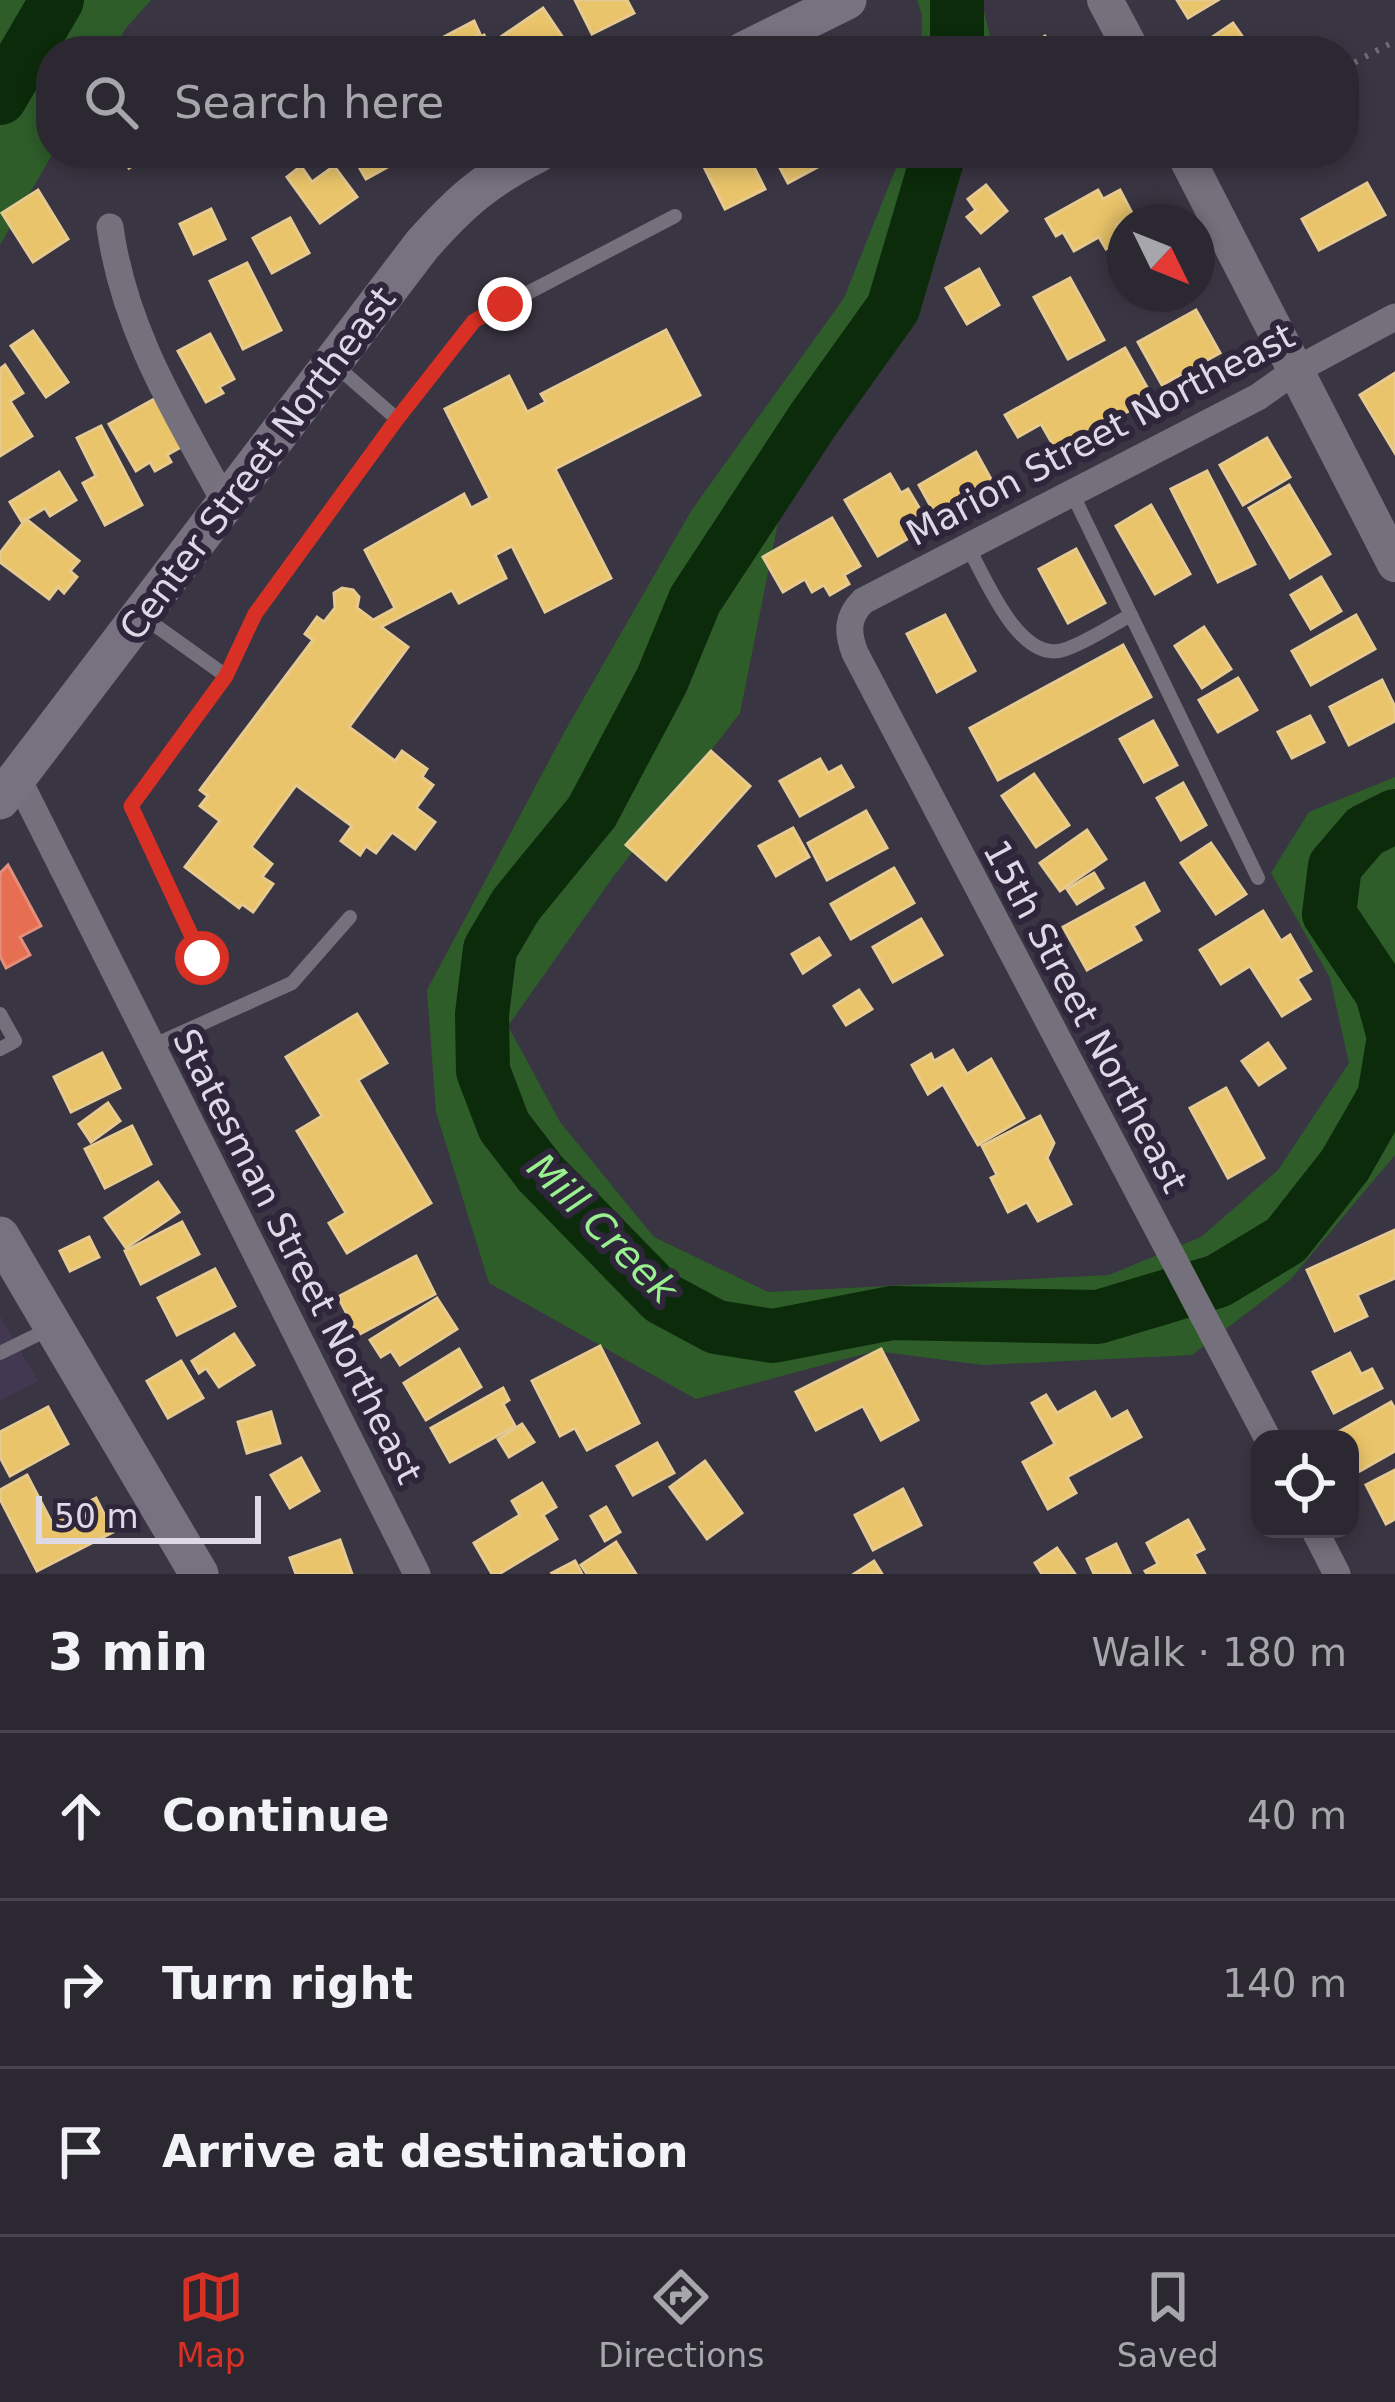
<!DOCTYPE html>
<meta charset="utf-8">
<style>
:root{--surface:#2c2832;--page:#34303a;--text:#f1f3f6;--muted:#a6a6ac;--line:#48444d;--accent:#d93025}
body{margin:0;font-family:"DejaVu Sans",sans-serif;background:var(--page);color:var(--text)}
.controls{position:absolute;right:36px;bottom:36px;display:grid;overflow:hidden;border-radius:24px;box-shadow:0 6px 18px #0003}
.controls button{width:108px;height:108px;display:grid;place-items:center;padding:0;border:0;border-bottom:3px solid var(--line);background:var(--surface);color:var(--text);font:60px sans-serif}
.compass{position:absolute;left:1107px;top:204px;width:108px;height:108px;border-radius:50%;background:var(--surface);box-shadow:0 6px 18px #0003;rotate:133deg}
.scale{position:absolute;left:36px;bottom:30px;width:225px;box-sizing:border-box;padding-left:12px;border:6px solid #ded9e7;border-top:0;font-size:33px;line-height:42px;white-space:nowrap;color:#ded9e7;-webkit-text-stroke:9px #2f263c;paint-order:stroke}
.stop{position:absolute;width:36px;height:36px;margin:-27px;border:9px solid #d93025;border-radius:50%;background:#fff}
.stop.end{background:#d93025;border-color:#fff;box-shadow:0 3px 12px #0008}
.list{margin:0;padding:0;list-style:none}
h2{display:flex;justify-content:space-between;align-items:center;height:156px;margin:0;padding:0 48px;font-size:51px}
h2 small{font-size:39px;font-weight:400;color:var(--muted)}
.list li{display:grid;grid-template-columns:78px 1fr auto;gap:36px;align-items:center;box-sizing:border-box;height:168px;padding:0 48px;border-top:3px solid var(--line)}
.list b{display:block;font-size:45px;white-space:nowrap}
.list em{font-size:39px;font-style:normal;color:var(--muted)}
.icon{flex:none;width:66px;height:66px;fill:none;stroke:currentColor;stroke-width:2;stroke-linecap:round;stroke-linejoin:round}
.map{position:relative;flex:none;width:1395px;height:1574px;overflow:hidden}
.search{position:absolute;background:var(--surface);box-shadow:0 6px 18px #0003;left:36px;right:36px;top:36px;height:132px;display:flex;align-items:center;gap:30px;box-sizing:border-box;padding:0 42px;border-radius:48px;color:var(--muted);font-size:45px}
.sheet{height:660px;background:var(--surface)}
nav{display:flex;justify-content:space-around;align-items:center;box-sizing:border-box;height:168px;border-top:3px solid var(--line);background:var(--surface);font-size:33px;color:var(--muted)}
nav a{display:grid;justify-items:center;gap:6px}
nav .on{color:var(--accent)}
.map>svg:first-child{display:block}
</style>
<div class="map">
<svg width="1395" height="1574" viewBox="0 0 1395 1574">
<rect width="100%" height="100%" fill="#3a3542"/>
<path fill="#423852" d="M 0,1316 L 38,1381 L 0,1401 Z"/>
<g fill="#2e5d2a">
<path d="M 0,0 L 151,0 L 126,28 L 113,51 L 51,51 L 53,153 L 0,245 Z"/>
<path d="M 917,0 L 981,0 L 994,51 L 921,51 L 922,15 Z"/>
<path d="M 902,153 L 963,153 L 929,259 L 780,512 L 740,713 L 613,877 L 508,1026 L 560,1122 L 654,1237 L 768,1292 L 1109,1275 L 1201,1237 L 1278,1170 L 1349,1063 L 1330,978 L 1271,873 L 1309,812 L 1395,777 L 1395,1155 L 1290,1280 L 1192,1355 L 983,1365 L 875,1351 L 696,1399 L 489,1283 L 436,1112 L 427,990 L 565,731 L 691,511 L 844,298 Z"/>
</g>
<g fill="#e9c46a" stroke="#e6ca90" stroke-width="3">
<path d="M 575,0 L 627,0 L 634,13 L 592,34 Z"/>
<path d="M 1177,0 L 1218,0 L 1188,18 Z"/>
<path d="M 543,8 L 568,45 L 559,51 L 502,51 L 495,41 Z"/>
<path d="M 474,21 L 480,34 L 446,51 L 440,39 Z"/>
<path d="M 1233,23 L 1251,49 L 1215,51 L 1208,40 Z"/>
<path d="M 484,35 L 492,51 L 453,51 Z"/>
<path d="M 1045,36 L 1053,51 L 1019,51 Z"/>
<path d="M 120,153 L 151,153 L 129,168 Z"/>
<path d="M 351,153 L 401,153 L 404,158 L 366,179 Z"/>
<path d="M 697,153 L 747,153 L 765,189 L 725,209 Z"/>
<path d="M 772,153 L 820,153 L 825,163 L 788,183 Z"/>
<path d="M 301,166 L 312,182 L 334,166 L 357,197 L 320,223 L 287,177 Z"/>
<path d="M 1367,183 L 1385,215 L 1319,250 L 1302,219 Z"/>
<path d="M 986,185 L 1007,211 L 981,233 L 967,217 L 976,210 L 968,199 Z"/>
<path d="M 38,190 L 68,239 L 33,262 L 2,213 Z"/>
<path d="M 1098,190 L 1103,199 L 1120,190 L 1133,215 L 1116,225 L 1124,239 L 1106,249 L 1099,237 L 1074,251 L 1063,232 L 1056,236 L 1046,219 Z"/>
<path d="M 211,209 L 225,239 L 194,254 L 180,224 Z"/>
<path d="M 290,218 L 309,253 L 272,273 L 253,238 Z"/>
<path d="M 247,263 L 281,330 L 243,349 L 210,281 Z"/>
<path d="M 979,269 L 999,305 L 967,324 L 946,288 Z"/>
<path d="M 1070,278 L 1104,340 L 1068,359 L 1034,297 Z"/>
<path d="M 1196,310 L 1220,353 L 1162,385 L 1138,342 Z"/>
<path d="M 666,330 L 700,395 L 555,469 L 611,578 L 545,612 L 512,546 L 495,555 L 506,578 L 459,603 L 452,590 L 381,627 L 408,647 L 349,727 L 395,761 L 402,751 L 427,769 L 422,777 L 433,785 L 416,808 L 435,822 L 415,849 L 392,832 L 376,853 L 366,846 L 360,855 L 341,841 L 352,826 L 296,785 L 251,847 L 272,864 L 262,877 L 273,884 L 253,912 L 242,904 L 239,908 L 185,867 L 220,821 L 200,806 L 208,796 L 200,790 L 313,640 L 305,634 L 317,617 L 324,622 L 335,608 L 334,593 L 342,588 L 353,590 L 359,597 L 357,608 L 373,620 L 395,608 L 365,550 L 464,494 L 471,508 L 490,498 L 445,409 L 509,376 L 527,412 L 546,402 L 541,394 Z"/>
<path d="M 33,331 L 68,382 L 46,397 L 11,346 Z"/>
<path d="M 210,334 L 234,379 L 219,387 L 223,393 L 206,402 L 178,351 Z"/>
<path d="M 1125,348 L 1153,398 L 1056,450 L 1041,424 L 1018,437 L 1005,415 Z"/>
<path d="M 5,365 L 23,393 L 10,401 L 32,436 L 0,456 L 0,369 Z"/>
<path d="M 1395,373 L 1395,453 L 1360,395 Z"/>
<path d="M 156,398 L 183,446 L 167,455 L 171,462 L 155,471 L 150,462 L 136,471 L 109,424 Z"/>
<path d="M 101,426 L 142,505 L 105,525 L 83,483 L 96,476 L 77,438 Z"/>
<path d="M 1267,438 L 1290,477 L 1243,505 L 1220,465 Z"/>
<path d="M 976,452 L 997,490 L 940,523 L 919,485 Z"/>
<path d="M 1207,471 L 1255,564 L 1218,582 L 1171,489 Z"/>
<path d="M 59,472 L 76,500 L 50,516 L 45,508 L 22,522 L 10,502 Z"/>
<path d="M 890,474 L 901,493 L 908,489 L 930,526 L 878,556 L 845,500 Z"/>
<path d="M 1289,485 L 1330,554 L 1290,578 L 1249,508 Z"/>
<path d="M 1151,505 L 1190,574 L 1155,594 L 1116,526 Z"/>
<path d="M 832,518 L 860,566 L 844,575 L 849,584 L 830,595 L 824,585 L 812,592 L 805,579 L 783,592 L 763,557 Z"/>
<path d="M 26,519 L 79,561 L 70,571 L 77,577 L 64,593 L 58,587 L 49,599 L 0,562 L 0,553 Z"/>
<path d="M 1076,549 L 1105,603 L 1068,623 L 1039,569 Z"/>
<path d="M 1321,577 L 1341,611 L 1311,629 L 1291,595 Z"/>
<path d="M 945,615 L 975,671 L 937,692 L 907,634 Z"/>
<path d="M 1356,615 L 1375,649 L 1311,685 L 1292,651 Z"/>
<path d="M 1204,627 L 1231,669 L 1202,688 L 1175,646 Z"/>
<path d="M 1123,645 L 1151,697 L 998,780 L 970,728 Z"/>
<path d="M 1238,678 L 1257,710 L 1218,732 L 1199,700 Z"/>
<path d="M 1382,680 L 1395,707 L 1395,721 L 1349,745 L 1330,707 Z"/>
<path d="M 1310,716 L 1324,742 L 1292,758 L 1278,732 Z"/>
<path d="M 1153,721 L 1177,765 L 1144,782 L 1120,739 Z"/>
<path d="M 711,751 L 750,786 L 666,880 L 626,845 Z"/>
<path d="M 820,759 L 828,773 L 841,766 L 853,787 L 800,816 L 780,781 Z"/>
<path d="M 1034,774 L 1069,825 L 1036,847 L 1002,796 Z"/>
<path d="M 1183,783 L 1206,825 L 1181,840 L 1157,798 Z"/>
<path d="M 866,811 L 887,848 L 827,880 L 808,843 Z"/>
<path d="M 793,828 L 809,857 L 776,876 L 759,846 Z"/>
<path d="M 1087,830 L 1106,859 L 1060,891 L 1040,863 Z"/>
<path d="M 1211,843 L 1246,894 L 1216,914 L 1181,863 Z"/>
<path d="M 894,868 L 914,903 L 851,939 L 831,904 Z"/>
<path d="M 1094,873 L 1103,888 L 1077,904 L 1067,889 Z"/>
<path d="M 1144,883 L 1159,911 L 1133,926 L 1141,940 L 1087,970 L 1063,927 Z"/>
<path d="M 1263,911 L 1281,941 L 1290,935 L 1311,971 L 1297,979 L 1310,999 L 1282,1016 L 1250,966 L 1221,984 L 1200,950 Z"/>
<path d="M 921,919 L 942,955 L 893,982 L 873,947 Z"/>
<path d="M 819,938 L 830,955 L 803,973 L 792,954 Z"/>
<path d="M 859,990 L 872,1009 L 846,1025 L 834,1006 Z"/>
<path d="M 357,1014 L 387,1063 L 358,1080 L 431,1203 L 347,1253 L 329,1223 L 346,1213 L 297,1131 L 322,1116 L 286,1057 Z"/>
<path d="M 1268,1043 L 1285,1068 L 1259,1085 L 1242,1061 Z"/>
<path d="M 953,1050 L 967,1074 L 991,1059 L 1024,1118 L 978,1145 L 943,1084 L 928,1094 L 912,1065 L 931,1054 L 934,1061 Z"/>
<path d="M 102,1053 L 120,1088 L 71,1112 L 54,1077 Z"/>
<path d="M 1226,1088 L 1264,1158 L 1228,1178 L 1190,1108 Z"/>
<path d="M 108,1103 L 120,1121 L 91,1142 L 79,1124 Z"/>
<path d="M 1040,1116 L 1054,1143 L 1047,1158 L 1071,1204 L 1038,1221 L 1027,1202 L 1008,1212 L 991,1178 L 997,1175 L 982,1146 Z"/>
<path d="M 132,1126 L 151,1164 L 105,1188 L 85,1149 Z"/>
<path d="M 158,1182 L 179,1212 L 126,1248 L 105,1218 Z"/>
<path d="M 182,1222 L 199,1254 L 141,1284 L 125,1251 Z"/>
<path d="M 1395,1230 L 1395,1278 L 1357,1295 L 1367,1316 L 1335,1331 L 1307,1270 Z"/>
<path d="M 89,1237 L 99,1257 L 70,1271 L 60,1251 Z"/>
<path d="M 416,1256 L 435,1294 L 358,1335 L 338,1297 Z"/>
<path d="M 215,1269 L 235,1306 L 177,1335 L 158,1298 Z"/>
<path d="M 437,1298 L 457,1329 L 400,1365 L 391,1351 L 381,1357 L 370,1340 Z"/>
<path d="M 234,1334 L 254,1365 L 219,1387 L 206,1368 L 199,1373 L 192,1361 Z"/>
<path d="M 600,1346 L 639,1423 L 587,1450 L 575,1428 L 560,1436 L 532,1381 Z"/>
<path d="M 459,1349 L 481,1387 L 426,1420 L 404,1383 Z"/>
<path d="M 881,1349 L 918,1420 L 881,1440 L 863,1406 L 816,1430 L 796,1392 Z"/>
<path d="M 1350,1353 L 1361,1374 L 1372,1369 L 1382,1388 L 1334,1413 L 1313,1372 Z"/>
<path d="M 181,1361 L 203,1398 L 168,1418 L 147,1381 Z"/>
<path d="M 503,1388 L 509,1400 L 503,1404 L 515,1426 L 450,1462 L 431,1428 Z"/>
<path d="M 1095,1392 L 1111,1420 L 1127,1411 L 1141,1437 L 1067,1477 L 1076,1493 L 1048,1509 L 1023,1462 L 1055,1444 L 1032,1403 L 1046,1395 L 1057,1413 Z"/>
<path d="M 1391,1402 L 1395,1409 L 1395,1451 L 1360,1471 L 1350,1453 L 1350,1439 L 1342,1439 L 1338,1432 Z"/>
<path d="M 48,1407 L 68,1444 L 10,1476 L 0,1457 L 0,1432 Z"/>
<path d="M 271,1412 L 280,1443 L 247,1453 L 238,1422 Z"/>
<path d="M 522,1424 L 534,1442 L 509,1457 L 498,1439 Z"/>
<path d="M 657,1443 L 674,1473 L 633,1495 L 617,1466 Z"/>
<path d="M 301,1458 L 319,1491 L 290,1508 L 271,1475 Z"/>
<path d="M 705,1461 L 742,1513 L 707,1539 L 670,1487 Z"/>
<path d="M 1395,1470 L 1395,1519 L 1386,1524 L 1366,1485 Z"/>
<path d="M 27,1475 L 51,1521 L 96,1498 L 113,1532 L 37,1571 L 0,1499 L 0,1490 Z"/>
<path d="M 542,1483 L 556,1507 L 543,1515 L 557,1539 L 499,1574 L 492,1574 L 474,1543 L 520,1515 L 512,1501 Z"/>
<path d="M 903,1489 L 921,1525 L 873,1550 L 855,1515 Z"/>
<path d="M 606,1507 L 620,1532 L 605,1541 L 591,1516 Z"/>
<path d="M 1188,1520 L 1204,1549 L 1194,1554 L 1205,1574 L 1147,1574 L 1145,1571 L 1158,1564 L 1147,1543 Z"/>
<path d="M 340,1540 L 352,1574 L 296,1574 L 290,1558 Z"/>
<path d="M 616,1542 L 636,1574 L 587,1574 L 581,1565 Z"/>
<path d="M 1116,1544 L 1130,1573 L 1094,1574 L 1087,1559 Z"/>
<path d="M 1057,1548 L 1075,1574 L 1042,1574 L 1035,1563 Z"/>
<path d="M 575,1561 L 582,1574 L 553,1574 L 552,1573 Z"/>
<path d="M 874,1561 L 882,1574 L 854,1574 Z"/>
</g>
<path fill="#e76f51" stroke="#e48f7e" stroke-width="3" d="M 8,865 L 41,926 L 20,937 L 30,955 L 6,968 L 0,956 L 0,873 Z"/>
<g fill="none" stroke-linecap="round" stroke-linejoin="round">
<g stroke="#0c2b0a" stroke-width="54">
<path d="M 957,0 L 957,51"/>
<path d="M 0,98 L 57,0"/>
<path d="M 939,153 L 893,308 L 813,420 L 695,600 L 662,680 L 592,812 L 516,905 L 490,949 L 482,1014 L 483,1071 L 504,1126 L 540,1173 L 662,1298 L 716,1327 L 773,1336 L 892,1313 L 1098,1317 L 1218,1281 L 1286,1240 L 1345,1165 L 1384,1097 L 1394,1037 L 1382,993 L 1329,914 L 1335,866 L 1365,831 L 1395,816"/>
</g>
<path stroke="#706b76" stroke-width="6" stroke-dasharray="3 9" stroke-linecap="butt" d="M 1344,68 L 1395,41"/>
<g stroke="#74707c" stroke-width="14">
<path d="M 397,419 L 474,321 L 675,216"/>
<path d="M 1072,493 L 1258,878"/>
<path d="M 968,547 C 986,579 1019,663 1063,650 C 1086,643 1110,626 1131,615"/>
<path d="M 145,618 L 226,676 L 255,614 L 397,419 L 334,364"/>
<path d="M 202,958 L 131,806 L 226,676"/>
<path d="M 0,1014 L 15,1041 L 0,1049"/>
<path d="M 152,1046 L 292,983 L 350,917"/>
<path d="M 0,1353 L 49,1329"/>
</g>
<g stroke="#74707c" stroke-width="27">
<path d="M 110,227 C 124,330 177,414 226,504"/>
<path d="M 17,777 L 417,1574"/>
<path d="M 1268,1439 L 855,653 C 847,632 847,617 863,601 L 1258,397 L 1296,370 L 1395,317"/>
<path d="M 1314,1529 L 1337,1574"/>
</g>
<g stroke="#74707c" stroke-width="36">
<path d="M 1105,0 L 1132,51"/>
<path d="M 1184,153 L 1395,564"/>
</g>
<g stroke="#777180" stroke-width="39">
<path d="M 744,51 L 847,0"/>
<path d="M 0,800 L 422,245 C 460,202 486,179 538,153"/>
<path d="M 0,1236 L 199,1574"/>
</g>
</g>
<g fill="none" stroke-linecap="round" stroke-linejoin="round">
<path stroke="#d93025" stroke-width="15" d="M 202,958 L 131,806 L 226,676 L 255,614 L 397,419 L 474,321 L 505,304"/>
</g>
<g text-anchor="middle" stroke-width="12" stroke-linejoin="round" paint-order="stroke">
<g font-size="36" fill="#ded9e7" stroke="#2f263c">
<text transform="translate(1100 434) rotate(-28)" y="13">Marion Street Northeast</text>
<text transform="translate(257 463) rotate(-53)" y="13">Center Street Northeast</text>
<text transform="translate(1086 1016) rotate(62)" y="13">15th Street Northeast</text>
<text transform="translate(298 1256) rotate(63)" y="13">Statesman Street Northeast</text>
</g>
<g font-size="39" font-style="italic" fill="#99f08e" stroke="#2f263c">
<text transform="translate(603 1228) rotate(45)" y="14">Mill Creek</text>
</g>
</g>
</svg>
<div class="controls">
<button><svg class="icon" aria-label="locate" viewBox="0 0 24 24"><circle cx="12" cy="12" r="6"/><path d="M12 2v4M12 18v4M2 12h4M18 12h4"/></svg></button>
</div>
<svg class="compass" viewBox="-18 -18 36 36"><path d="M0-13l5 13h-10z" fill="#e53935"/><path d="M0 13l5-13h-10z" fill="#a6a6ac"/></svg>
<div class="scale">50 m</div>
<div class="stop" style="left:202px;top:958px"></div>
<div class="stop end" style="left:505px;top:304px"></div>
<div class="search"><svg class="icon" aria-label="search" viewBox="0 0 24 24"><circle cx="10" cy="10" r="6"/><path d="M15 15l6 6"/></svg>Search here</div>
</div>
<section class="sheet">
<h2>3 min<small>Walk · 180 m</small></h2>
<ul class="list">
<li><svg class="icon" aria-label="ahead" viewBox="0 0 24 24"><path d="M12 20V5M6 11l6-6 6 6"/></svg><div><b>Continue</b></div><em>40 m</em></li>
<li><svg class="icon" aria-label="right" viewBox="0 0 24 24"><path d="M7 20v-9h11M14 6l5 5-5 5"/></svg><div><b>Turn right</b></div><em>140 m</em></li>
<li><svg class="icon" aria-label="arrive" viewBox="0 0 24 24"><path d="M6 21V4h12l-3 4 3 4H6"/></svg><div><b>Arrive at destination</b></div></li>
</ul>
</section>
<nav>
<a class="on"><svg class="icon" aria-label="map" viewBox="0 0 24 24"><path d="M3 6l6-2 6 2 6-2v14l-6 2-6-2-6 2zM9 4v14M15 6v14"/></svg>Map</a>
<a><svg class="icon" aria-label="directions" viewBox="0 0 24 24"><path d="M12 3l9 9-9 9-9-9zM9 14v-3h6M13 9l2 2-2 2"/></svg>Directions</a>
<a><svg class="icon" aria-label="saved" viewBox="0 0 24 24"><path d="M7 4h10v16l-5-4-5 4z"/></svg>Saved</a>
</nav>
